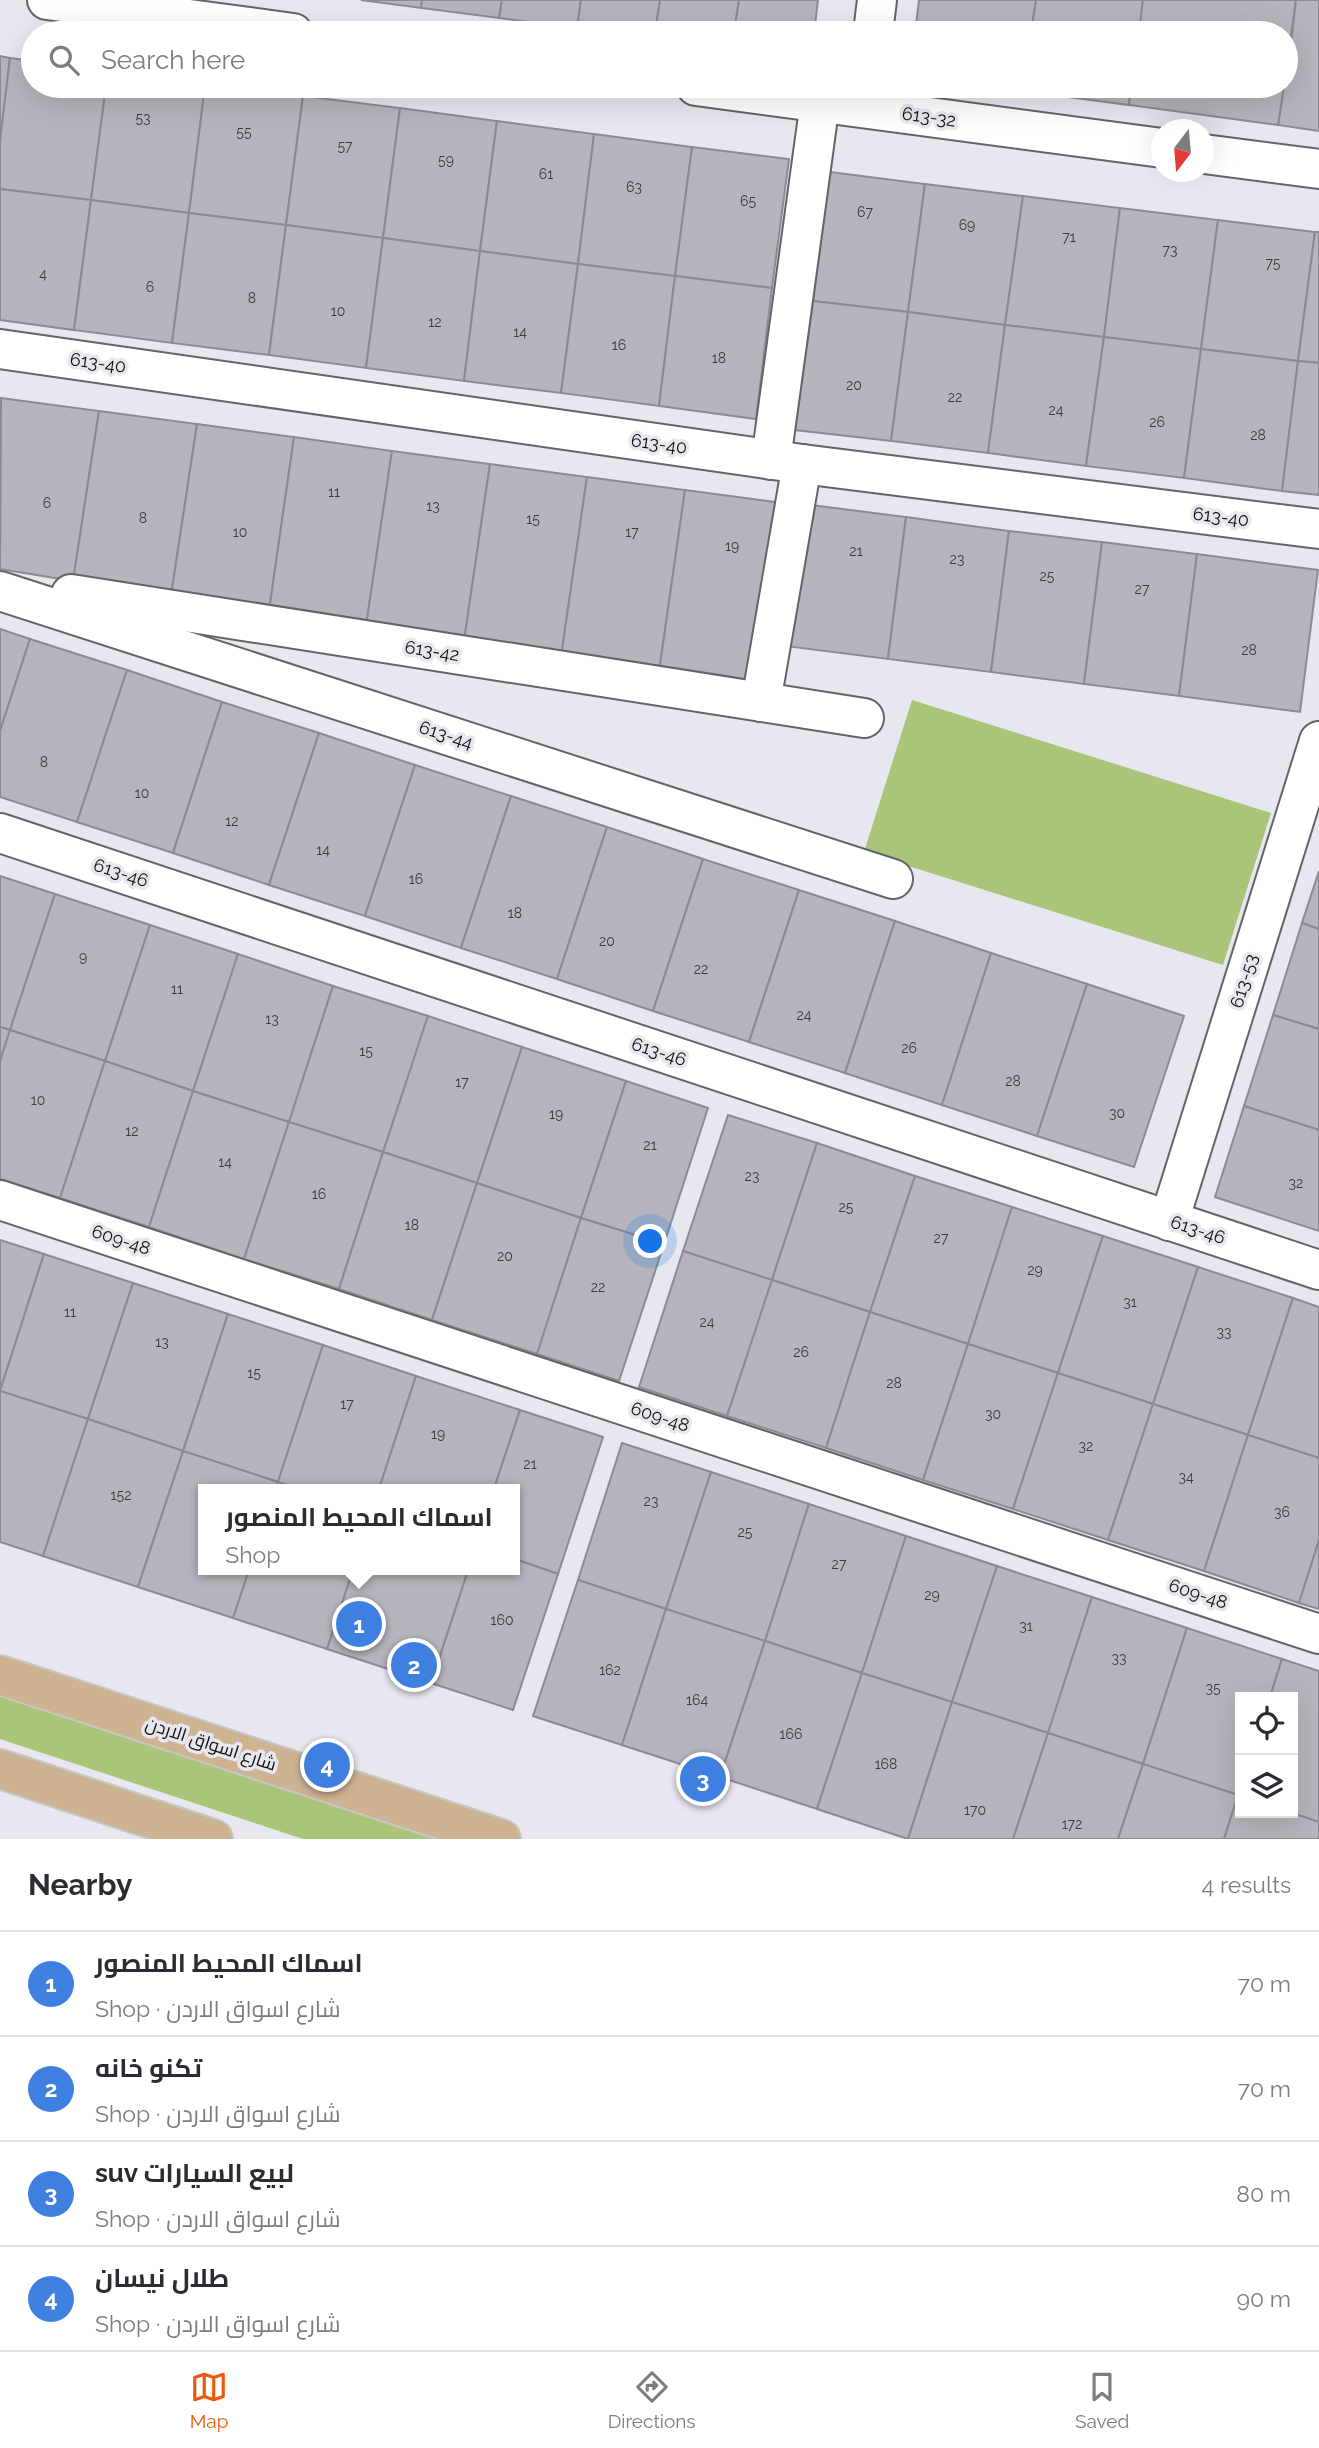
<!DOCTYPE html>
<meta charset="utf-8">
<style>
:root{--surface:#fff;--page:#f2f2f3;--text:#2b2b33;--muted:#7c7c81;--line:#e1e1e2;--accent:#ea580c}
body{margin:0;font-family:Raleway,Cairo,sans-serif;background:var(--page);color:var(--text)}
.controls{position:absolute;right:21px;bottom:21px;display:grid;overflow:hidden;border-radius:0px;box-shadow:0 7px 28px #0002}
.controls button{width:63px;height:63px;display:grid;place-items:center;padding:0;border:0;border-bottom:2px solid var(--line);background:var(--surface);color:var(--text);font:35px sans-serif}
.compass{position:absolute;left:1151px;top:119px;width:63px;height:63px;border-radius:50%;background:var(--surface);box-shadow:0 7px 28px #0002;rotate:196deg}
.you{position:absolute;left:651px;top:1242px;width:24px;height:24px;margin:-18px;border:5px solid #fff;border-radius:50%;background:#1a73e8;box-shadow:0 0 0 10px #1a73e833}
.badge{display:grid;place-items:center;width:46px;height:46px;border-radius:50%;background:var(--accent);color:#fff;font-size:23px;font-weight:700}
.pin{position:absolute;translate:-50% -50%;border:4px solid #fff;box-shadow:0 2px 7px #0006}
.popup{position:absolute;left:198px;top:1484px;width:322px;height:91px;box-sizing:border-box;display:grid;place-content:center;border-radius:0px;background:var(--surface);filter:drop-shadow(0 2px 5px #0005);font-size:23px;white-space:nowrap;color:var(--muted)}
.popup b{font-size:26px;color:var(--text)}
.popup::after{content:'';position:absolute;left:50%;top:100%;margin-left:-14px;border:14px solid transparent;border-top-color:var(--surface)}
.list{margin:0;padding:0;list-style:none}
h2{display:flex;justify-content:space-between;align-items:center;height:91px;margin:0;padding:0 28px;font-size:30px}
h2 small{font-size:23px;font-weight:400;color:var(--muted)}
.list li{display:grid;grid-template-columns:46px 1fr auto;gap:21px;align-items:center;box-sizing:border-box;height:105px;padding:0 28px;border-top:2px solid var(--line)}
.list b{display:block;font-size:26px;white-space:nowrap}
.list p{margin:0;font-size:23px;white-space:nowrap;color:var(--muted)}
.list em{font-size:23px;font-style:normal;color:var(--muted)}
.icon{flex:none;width:38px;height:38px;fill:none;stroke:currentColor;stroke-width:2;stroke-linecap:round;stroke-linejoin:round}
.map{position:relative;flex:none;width:1319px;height:1839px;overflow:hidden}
.search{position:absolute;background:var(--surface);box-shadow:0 7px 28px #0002;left:21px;right:21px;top:21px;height:77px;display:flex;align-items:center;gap:18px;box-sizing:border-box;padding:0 24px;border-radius:38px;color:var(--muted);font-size:26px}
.sheet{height:511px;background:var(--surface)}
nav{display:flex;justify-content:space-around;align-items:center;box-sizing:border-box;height:98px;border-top:2px solid var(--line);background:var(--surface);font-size:19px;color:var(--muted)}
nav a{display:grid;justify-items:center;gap:4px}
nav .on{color:var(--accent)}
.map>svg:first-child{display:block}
</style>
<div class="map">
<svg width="1319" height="1839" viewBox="0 0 1319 1839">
<rect width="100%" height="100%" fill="#e8e6ef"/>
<g fill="#aac479">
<path d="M 912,700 L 1271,813 L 1223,965 L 864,852 Z"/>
<path d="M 0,1696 L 434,1839 L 303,1839 L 0,1739 Z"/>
</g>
<g fill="#b6b4bc" stroke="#8c8b93" stroke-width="2">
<path d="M 361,0 L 422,0 L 421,8 Z"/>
<path d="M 422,0 L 502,0 L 499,18 L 421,8 Z"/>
<path d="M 502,0 L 581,0 L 577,28 L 499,18 Z"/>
<path d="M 581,0 L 660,0 L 655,33 L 611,33 L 577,28 Z"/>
<path d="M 660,0 L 739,0 L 734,33 L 655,33 Z"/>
<path d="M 739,0 L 818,0 L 814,33 L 734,33 Z"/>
<path d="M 919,0 L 1036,0 L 1031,33 L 915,33 Z"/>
<path d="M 1036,0 L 1143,0 L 1139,33 L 1031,33 Z"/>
<path d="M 1143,0 L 1296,0 L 1286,72 L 1286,33 L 1139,33 Z"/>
<path d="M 1296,0 L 1319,0 L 1319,131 L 1278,125 L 1284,86 L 1286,86 Z"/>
<path d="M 0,56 L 10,58 L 0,141 Z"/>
<path d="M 10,58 L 33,61 L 33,86 L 106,86 L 91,200 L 0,189 L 0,141 Z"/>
<path d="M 106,86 L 205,86 L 189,213 L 91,200 Z"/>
<path d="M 205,86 L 224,86 L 303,96 L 286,225 L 189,213 Z"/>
<path d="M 1024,86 L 1131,86 L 1129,105 L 1024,91 Z"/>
<path d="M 1131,86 L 1284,86 L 1278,125 L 1129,105 Z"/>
<path d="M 303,96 L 400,108 L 383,238 L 286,225 Z"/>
<path d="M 400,108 L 497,121 L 480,251 L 383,238 Z"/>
<path d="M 497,121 L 594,134 L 578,264 L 480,251 Z"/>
<path d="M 594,134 L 692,147 L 675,276 L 578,264 Z"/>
<path d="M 692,147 L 789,159 L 772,288 L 675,276 Z"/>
<path d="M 830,172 L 925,184 L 908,312 L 813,301 Z"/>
<path d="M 925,184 L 1023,196 L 1005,325 L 908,312 Z"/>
<path d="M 0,189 L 91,200 L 74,330 L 0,320 Z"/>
<path d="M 1023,196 L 1120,208 L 1104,337 L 1005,325 Z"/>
<path d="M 91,200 L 189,213 L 172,343 L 74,330 Z"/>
<path d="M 1120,208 L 1218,220 L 1201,349 L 1104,337 Z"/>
<path d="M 189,213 L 286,225 L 269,355 L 172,343 Z"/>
<path d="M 1218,220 L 1315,232 L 1298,361 L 1201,349 Z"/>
<path d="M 286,225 L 383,238 L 366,368 L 269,355 Z"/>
<path d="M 1315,232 L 1319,232 L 1319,363 L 1298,361 Z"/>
<path d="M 383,238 L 480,251 L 464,381 L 366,368 Z"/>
<path d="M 480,251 L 578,264 L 561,393 L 464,381 Z"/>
<path d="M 578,264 L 675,276 L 659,406 L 561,393 Z"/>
<path d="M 675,276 L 772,288 L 756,419 L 659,406 Z"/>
<path d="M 813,301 L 908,312 L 891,441 L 795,430 Z"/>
<path d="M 908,312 L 1005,325 L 988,453 L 891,441 Z"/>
<path d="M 1005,325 L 1104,337 L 1086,466 L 988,453 Z"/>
<path d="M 1104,337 L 1201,349 L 1184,478 L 1086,466 Z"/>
<path d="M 1201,349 L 1298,361 L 1282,491 L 1184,478 Z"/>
<path d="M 1298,361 L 1319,363 L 1319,495 L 1282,491 Z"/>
<path d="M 1,398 L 99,411 L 73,581 L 0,569 Z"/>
<path d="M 99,411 L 197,424 L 171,596 L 73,581 Z"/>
<path d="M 197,424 L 294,437 L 269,611 L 171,596 Z"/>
<path d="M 294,437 L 392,451 L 366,626 L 269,611 Z"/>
<path d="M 392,451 L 490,464 L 464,641 L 366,626 Z"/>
<path d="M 490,464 L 587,477 L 561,657 L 464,641 Z"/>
<path d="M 587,477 L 685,490 L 659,672 L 561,657 Z"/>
<path d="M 685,490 L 783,503 L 757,688 L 659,672 Z"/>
<path d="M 803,504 L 906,517 L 888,659 L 785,646 Z"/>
<path d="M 906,517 L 1009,531 L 991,672 L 888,659 Z"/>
<path d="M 1009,531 L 1102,542 L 1084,684 L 991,672 Z"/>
<path d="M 1102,542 L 1197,554 L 1179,696 L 1084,684 Z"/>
<path d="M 1197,554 L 1318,570 L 1300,712 L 1179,696 Z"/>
<path d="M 0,629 L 30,639 L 0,731 Z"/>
<path d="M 30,639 L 127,670 L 77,822 L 0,797 L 0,731 Z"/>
<path d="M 127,670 L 222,702 L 173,853 L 77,822 Z"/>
<path d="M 222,702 L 319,733 L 269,885 L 173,853 Z"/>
<path d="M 319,733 L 415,765 L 365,916 L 269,885 Z"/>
<path d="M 415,765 L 511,796 L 461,948 L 365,916 Z"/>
<path d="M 511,796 L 607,827 L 557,979 L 461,948 Z"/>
<path d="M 607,827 L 703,859 L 653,1011 L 557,979 Z"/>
<path d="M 703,859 L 799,890 L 749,1042 L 653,1011 Z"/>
<path d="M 1319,871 L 1319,929 L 1302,923 Z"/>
<path d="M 0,876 L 55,894 L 10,1030 L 0,1027 Z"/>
<path d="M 799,890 L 895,921 L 845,1073 L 749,1042 Z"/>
<path d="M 55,894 L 150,925 L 105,1061 L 10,1030 Z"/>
<path d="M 895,921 L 991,953 L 942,1105 L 845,1073 Z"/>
<path d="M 1302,923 L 1319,929 L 1319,1029 L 1273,1015 Z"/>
<path d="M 150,925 L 238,954 L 193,1091 L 105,1061 Z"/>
<path d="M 991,953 L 1087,984 L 1037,1136 L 942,1105 Z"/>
<path d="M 238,954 L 333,986 L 289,1122 L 193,1091 Z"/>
<path d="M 1087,984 L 1184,1016 L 1134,1167 L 1037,1136 Z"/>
<path d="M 333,986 L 428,1016 L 383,1152 L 289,1122 Z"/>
<path d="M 1273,1015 L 1319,1029 L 1319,1130 L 1244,1106 Z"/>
<path d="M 428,1016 L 522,1047 L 477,1183 L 383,1152 Z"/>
<path d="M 0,1027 L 10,1030 L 0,1061 Z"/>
<path d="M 10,1030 L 105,1061 L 60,1198 L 0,1179 L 0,1061 Z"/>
<path d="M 522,1047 L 626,1081 L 581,1218 L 477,1183 Z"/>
<path d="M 105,1061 L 193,1091 L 149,1227 L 60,1198 Z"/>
<path d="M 626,1081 L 708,1108 L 664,1244 L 581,1218 Z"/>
<path d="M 193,1091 L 289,1122 L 244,1259 L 149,1227 Z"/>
<path d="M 1244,1106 L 1319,1130 L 1319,1231 L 1215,1197 Z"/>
<path d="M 728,1115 L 817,1143 L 772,1280 L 683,1251 Z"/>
<path d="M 289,1122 L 383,1152 L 339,1289 L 244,1259 Z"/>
<path d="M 817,1143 L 915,1176 L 870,1312 L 772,1280 Z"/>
<path d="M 383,1152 L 477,1183 L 432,1320 L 339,1289 Z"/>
<path d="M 915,1176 L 1012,1207 L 968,1344 L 870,1312 Z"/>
<path d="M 477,1183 L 581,1218 L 537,1354 L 432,1320 Z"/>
<path d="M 1012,1207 L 1103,1236 L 1058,1373 L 968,1344 Z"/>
<path d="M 581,1218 L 664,1244 L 619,1381 L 537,1354 Z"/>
<path d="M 1103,1236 L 1198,1267 L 1153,1404 L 1058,1373 Z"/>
<path d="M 0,1240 L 44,1254 L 0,1391 Z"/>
<path d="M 683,1251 L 772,1280 L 727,1416 L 639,1387 Z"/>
<path d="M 44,1254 L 133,1283 L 88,1419 L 0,1391 Z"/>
<path d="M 1198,1267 L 1293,1298 L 1248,1435 L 1153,1404 Z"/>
<path d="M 772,1280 L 870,1312 L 826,1448 L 727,1416 Z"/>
<path d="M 133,1283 L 228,1314 L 183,1451 L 88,1419 Z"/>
<path d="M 1293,1298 L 1319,1307 L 1319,1458 L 1248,1435 Z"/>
<path d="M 870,1312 L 968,1344 L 923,1480 L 826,1448 Z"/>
<path d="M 228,1314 L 323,1345 L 278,1482 L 183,1451 Z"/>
<path d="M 968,1344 L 1058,1373 L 1013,1509 L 923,1480 Z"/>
<path d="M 323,1345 L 416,1376 L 379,1489 L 300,1489 L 278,1482 Z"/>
<path d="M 1058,1373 L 1153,1404 L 1108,1540 L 1013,1509 Z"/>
<path d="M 416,1376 L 520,1410 L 494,1489 L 379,1489 Z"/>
<path d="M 0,1391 L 88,1419 L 43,1556 L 0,1542 Z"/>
<path d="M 1153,1404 L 1248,1435 L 1204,1571 L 1108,1540 Z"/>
<path d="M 520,1410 L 603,1437 L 558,1574 L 515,1559 L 515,1489 L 494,1489 Z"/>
<path d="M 88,1419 L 183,1451 L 138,1587 L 43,1556 Z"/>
<path d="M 1248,1435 L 1319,1458 L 1319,1540 L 1299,1603 L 1204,1571 Z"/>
<path d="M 622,1443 L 711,1472 L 666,1609 L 578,1580 Z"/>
<path d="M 183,1451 L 278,1482 L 275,1489 L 203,1489 L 203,1570 L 249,1570 L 233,1618 L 138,1587 Z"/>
<path d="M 711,1472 L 809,1504 L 765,1641 L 666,1609 Z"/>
<path d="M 809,1504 L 906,1536 L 862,1673 L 765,1641 Z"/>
<path d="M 906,1536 L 997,1566 L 952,1702 L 862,1673 Z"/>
<path d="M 1319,1540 L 1319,1609 L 1299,1603 Z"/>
<path d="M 515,1559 L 558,1574 L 513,1710 L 431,1683 L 468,1570 L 515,1570 Z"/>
<path d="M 997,1566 L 1092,1597 L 1048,1733 L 952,1702 Z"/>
<path d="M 249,1570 L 353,1570 L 327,1649 L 233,1618 Z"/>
<path d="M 353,1570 L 468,1570 L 431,1683 L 327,1649 Z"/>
<path d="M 578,1580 L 666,1609 L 622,1745 L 533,1716 Z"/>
<path d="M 1092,1597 L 1187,1628 L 1143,1764 L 1048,1733 Z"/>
<path d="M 666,1609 L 765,1641 L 720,1777 L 622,1745 Z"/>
<path d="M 1187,1628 L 1282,1659 L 1270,1697 L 1240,1697 L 1240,1788 L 1238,1795 L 1143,1764 Z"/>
<path d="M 765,1641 L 862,1673 L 817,1809 L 720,1777 Z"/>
<path d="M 1282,1659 L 1319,1671 L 1319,1822 L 1292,1813 L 1293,1697 L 1270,1697 Z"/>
<path d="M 862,1673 L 952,1702 L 908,1839 L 817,1809 Z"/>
<path d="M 952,1702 L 1048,1733 L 1013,1839 L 908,1839 Z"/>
<path d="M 1048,1733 L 1143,1764 L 1118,1839 L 1013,1839 Z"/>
<path d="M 1143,1764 L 1238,1795 L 1224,1839 L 1118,1839 Z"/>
<path d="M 1238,1795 L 1240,1796 L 1240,1813 L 1292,1813 L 1319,1822 L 1319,1839 L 1224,1839 Z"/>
</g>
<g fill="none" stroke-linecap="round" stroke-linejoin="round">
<defs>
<g id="minor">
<path d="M 47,0 L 293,33"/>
<path d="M 873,33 L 877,0"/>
<path d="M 696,86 L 1162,148"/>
<path d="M 1204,154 L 1319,169"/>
<path d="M 0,349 L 802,464 L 1319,529"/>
<path d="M 771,460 L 820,102"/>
<path d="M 0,591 L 893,879"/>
<path d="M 71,594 L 864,718"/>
<path d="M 761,702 L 802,464"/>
<path d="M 0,833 L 1319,1270"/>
<path d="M 0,1200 L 1319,1634"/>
<path d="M 1169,1221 L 1319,741"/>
</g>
<g id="major">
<path d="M 0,1675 L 501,1839"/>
<path d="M 0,1769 L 213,1839"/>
</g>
</defs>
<use href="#minor" stroke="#64636a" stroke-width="42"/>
<use href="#major" stroke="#c6c6c6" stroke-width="42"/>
<use href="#minor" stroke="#fff" stroke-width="38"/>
<use href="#major" stroke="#ceb393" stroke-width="38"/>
</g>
<g text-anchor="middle" stroke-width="7" stroke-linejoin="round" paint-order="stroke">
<g font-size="14" fill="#3a3a3d">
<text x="143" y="123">53</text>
<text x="244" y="137">55</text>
<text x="345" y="151">57</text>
<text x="446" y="165">59</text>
<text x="546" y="179">61</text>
<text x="634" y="192">63</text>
<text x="748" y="206">65</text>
<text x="865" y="217">67</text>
<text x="967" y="230">69</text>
<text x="1069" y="242">71</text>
<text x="1170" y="255">73</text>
<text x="1273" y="268">75</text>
<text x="43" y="279">4</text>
<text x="150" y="292">6</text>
<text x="252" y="303">8</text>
<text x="338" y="316">10</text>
<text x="435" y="327">12</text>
<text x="520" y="337">14</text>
<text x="619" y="350">16</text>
<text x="719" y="363">18</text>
<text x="854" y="390">20</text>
<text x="955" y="402">22</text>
<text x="1056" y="415">24</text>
<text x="1157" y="427">26</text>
<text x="1258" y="440">28</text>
<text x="334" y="497">11</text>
<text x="47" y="508">6</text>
<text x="433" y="511">13</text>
<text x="143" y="523">8</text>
<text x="533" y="524">15</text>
<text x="240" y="537">10</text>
<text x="632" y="537">17</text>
<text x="732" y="551">19</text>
<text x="856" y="556">21</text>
<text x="957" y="564">23</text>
<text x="1047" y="581">25</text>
<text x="1142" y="594">27</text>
<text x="1249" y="655">28</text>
<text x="44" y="767">8</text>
<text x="142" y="798">10</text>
<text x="232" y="826">12</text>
<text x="323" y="855">14</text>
<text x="416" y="884">16</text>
<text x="515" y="918">18</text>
<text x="607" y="946">20</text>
<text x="83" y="962">9</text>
<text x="701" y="974">22</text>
<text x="177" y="994">11</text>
<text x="804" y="1020">24</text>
<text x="272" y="1024">13</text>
<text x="909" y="1053">26</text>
<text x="366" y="1056">15</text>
<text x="1013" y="1086">28</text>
<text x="462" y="1087">17</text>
<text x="38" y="1105">10</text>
<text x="1117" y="1118">30</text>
<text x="556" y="1119">19</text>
<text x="132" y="1136">12</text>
<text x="650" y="1150">21</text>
<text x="225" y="1167">14</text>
<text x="752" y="1181">23</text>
<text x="1296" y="1188">32</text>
<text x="319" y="1199">16</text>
<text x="846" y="1212">25</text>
<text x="412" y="1230">18</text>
<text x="941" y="1243">27</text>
<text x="505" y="1261">20</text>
<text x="1035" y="1275">29</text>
<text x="598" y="1292">22</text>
<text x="1130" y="1307">31</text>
<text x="70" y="1317">11</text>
<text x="707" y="1327">24</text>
<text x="1224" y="1337">33</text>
<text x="162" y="1347">13</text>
<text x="801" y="1357">26</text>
<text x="254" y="1378">15</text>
<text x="894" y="1388">28</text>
<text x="347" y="1409">17</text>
<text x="993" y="1419">30</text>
<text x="438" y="1439">19</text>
<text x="1086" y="1451">32</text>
<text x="530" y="1469">21</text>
<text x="1186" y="1482">34</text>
<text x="121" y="1500">152</text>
<text x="651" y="1506">23</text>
<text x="1282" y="1517">36</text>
<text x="745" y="1537">25</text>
<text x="839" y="1569">27</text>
<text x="932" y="1600">29</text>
<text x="502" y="1625">160</text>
<text x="1026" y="1631">31</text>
<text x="1119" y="1663">33</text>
<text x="610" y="1675">162</text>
<text x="1213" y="1693">35</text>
<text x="697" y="1705">164</text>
<text x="791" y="1739">166</text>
<text x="886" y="1769">168</text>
<text x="975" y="1815">170</text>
<text x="1072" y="1829">172</text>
</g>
<g font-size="18" fill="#111113" stroke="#e8e6ef">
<text transform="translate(929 117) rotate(8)" y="6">613-32</text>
<text transform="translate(98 363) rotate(8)" y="6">613-40</text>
<text transform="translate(659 444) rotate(8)" y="6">613-40</text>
<text transform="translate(1221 517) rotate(7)" y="6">613-40</text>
<text transform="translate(432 651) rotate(9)" y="6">613-42</text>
<text transform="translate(446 735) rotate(18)" y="6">613-44</text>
<text transform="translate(121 873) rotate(18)" y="6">613-46</text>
<text transform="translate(1244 981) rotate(-73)" y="6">613-53</text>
<text transform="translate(659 1052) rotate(18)" y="6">613-46</text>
<text transform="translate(1198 1230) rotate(18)" y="6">613-46</text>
<text transform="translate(121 1240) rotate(18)" y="6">609-48</text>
<text transform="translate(660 1417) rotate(18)" y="6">609-48</text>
<text transform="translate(1198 1594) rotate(18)" y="6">609-48</text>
<text transform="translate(211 1744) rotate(18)" y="6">شارع اسواق الاردن</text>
</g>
</g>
</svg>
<div class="controls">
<button><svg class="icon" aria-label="locate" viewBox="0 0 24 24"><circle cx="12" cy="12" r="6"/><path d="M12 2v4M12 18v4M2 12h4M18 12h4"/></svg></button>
<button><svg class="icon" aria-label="layers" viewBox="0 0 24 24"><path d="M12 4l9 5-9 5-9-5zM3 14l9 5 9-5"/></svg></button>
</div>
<svg class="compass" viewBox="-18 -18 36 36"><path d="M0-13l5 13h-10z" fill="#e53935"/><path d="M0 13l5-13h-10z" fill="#7c7c81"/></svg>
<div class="you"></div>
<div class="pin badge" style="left:359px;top:1624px;background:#3f7fe0">1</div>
<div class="popup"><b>اسماك المحيط المنصور</b>Shop</div>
<div class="pin badge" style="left:414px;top:1665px;background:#3f7fe0">2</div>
<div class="pin badge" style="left:703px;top:1779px;background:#3f7fe0">3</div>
<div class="pin badge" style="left:327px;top:1765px;background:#3f7fe0">4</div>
<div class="search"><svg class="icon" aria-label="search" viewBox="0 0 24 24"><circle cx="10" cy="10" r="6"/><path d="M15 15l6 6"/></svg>Search here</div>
</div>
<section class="sheet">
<h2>Nearby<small>4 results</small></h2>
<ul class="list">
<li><span class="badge" style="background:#3f7fe0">1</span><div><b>اسماك المحيط المنصور</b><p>Shop · شارع اسواق الاردن</p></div><em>70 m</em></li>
<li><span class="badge" style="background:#3f7fe0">2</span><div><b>تكنو خانه</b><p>Shop · شارع اسواق الاردن</p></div><em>70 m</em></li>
<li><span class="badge" style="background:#3f7fe0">3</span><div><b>suv لبيع السيارات</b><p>Shop · شارع اسواق الاردن</p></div><em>80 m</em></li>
<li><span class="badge" style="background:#3f7fe0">4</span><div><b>طلال نيسان</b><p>Shop · شارع اسواق الاردن</p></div><em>90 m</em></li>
</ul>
</section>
<nav>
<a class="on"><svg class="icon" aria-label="map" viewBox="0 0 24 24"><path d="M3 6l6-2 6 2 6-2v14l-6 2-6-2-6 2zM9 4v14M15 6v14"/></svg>Map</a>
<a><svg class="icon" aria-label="directions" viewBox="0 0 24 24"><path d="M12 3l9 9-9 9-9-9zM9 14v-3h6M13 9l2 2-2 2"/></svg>Directions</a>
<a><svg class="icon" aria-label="saved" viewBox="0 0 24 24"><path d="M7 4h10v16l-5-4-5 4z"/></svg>Saved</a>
</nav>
